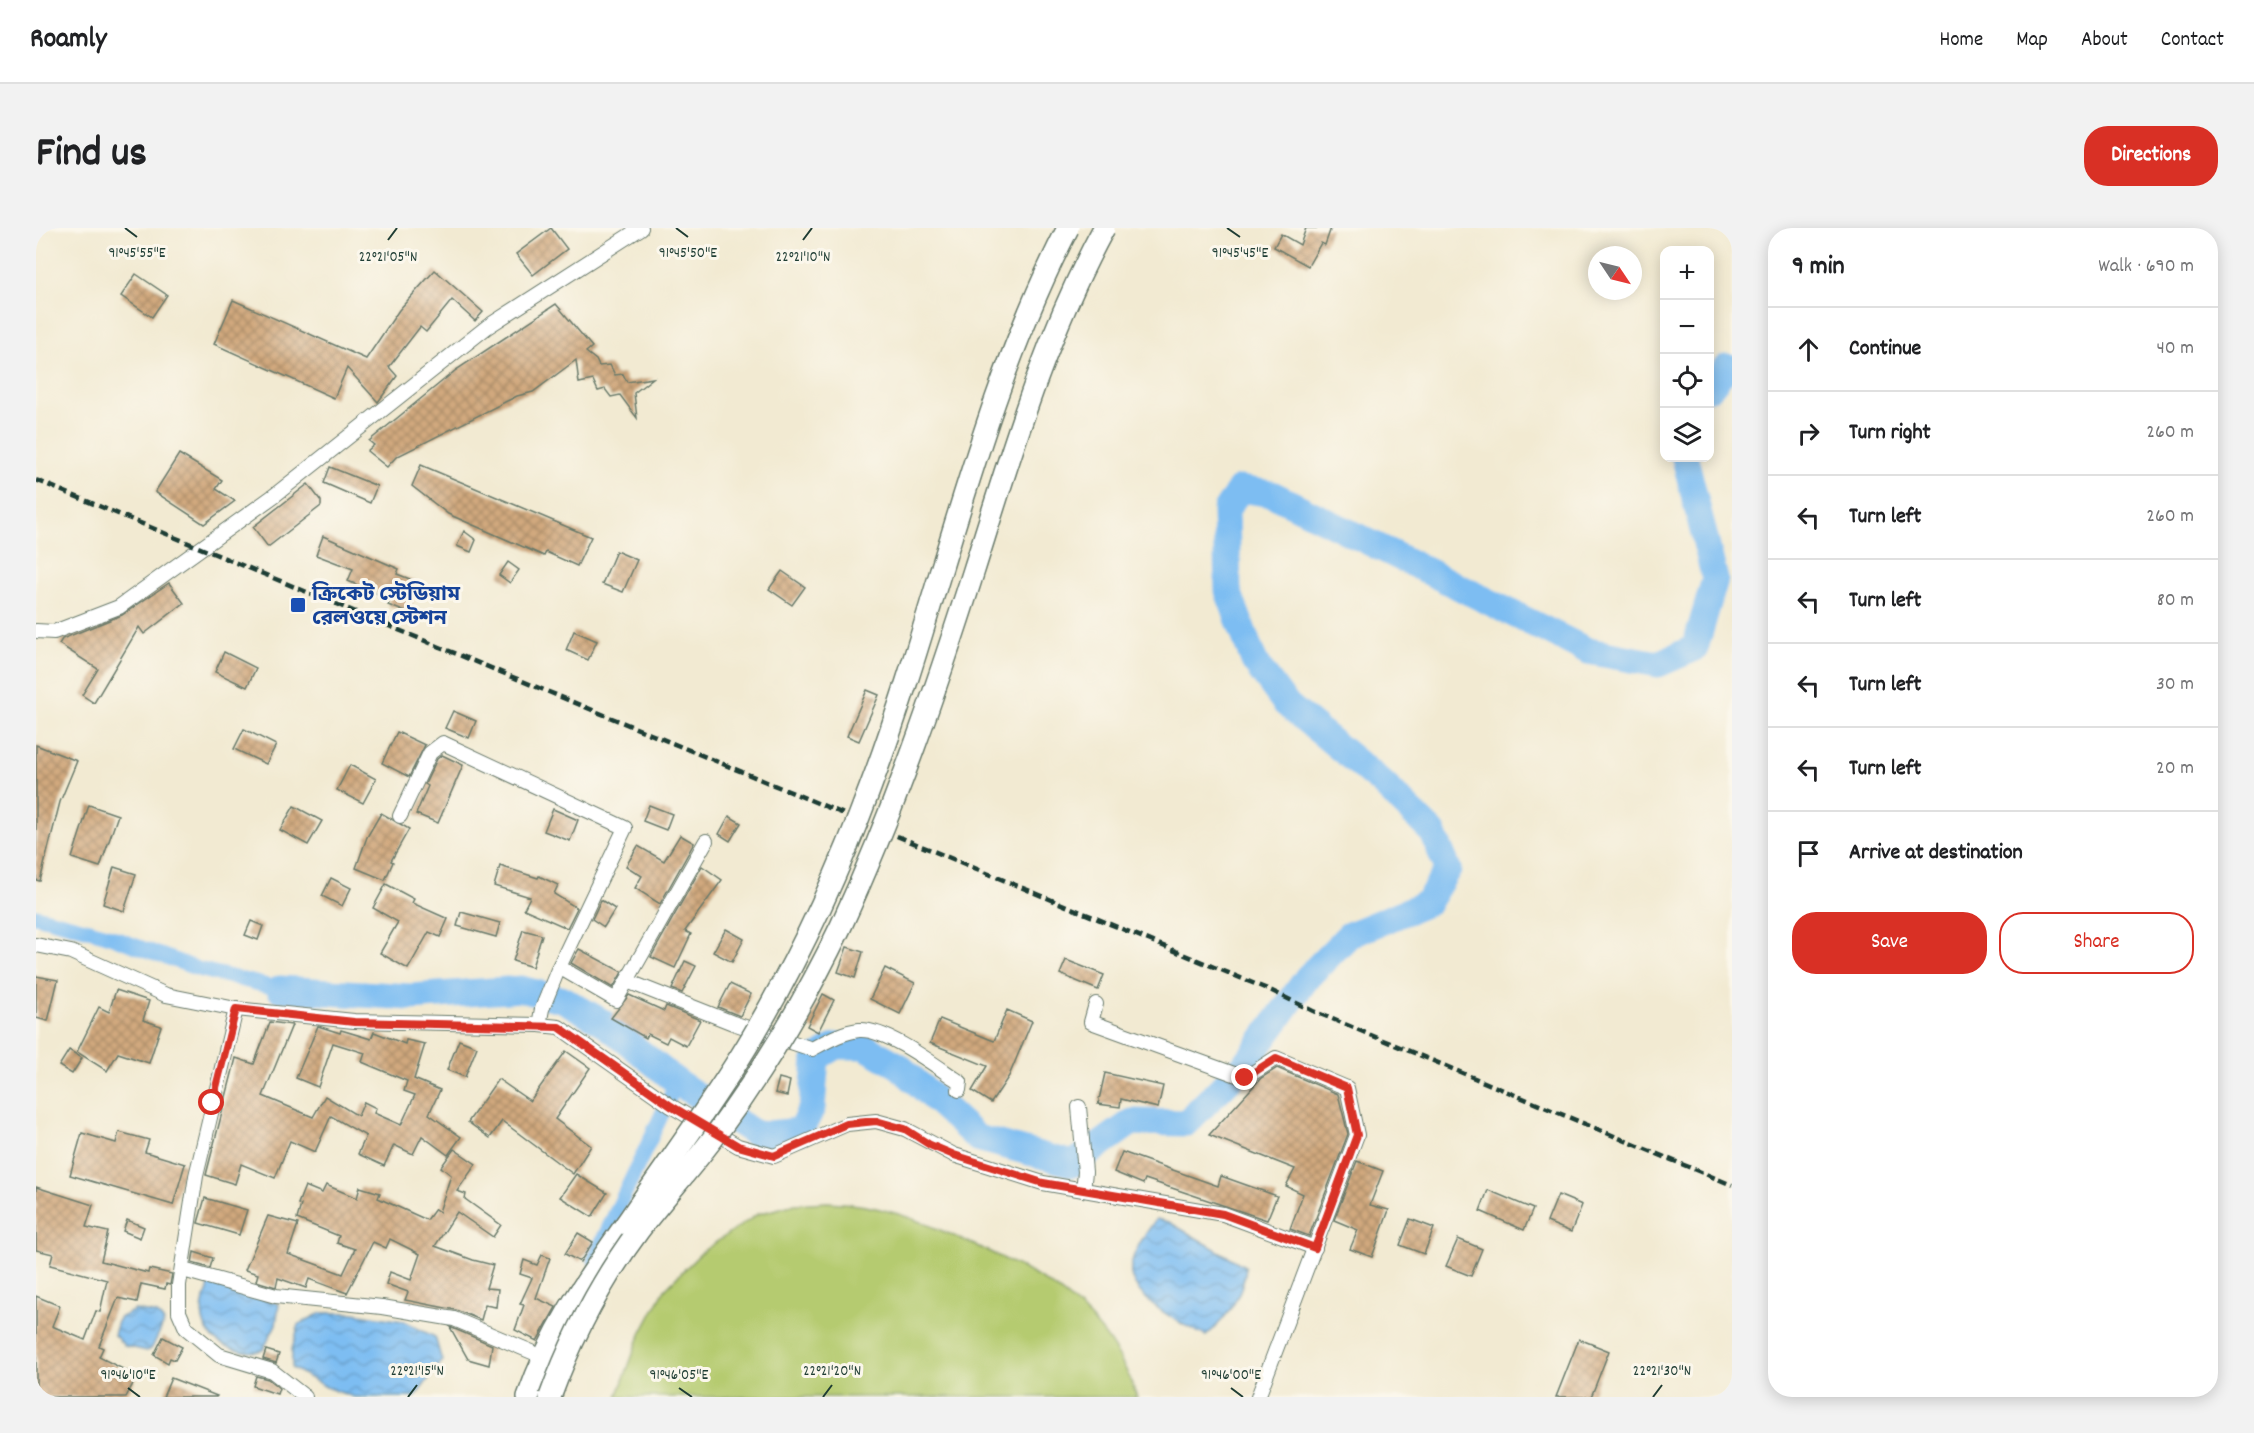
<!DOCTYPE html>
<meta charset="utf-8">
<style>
:root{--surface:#fff;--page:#f2f2f2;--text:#202124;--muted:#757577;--line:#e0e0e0;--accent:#d93025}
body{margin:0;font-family:Dekko,"Noto Sans Bengali",sans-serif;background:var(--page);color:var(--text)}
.controls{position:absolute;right:18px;top:18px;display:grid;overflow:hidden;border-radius:12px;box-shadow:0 3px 15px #0003}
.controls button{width:54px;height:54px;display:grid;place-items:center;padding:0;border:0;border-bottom:2px solid var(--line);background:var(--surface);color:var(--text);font:30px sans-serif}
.compass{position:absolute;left:1552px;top:18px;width:54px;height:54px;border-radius:50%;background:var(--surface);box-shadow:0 3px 15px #0003;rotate:125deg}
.stop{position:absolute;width:18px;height:18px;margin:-14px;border:4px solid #d93025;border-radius:50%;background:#fff}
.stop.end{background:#d93025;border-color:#fff;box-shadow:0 2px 6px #0008}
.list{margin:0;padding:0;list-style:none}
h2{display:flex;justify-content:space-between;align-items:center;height:78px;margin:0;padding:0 24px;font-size:26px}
h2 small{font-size:20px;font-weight:400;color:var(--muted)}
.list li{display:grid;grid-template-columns:39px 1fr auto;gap:18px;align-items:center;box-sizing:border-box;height:84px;padding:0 24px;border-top:2px solid var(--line)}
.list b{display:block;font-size:22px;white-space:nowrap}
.list em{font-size:20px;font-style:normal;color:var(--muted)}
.actions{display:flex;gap:12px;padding:18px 24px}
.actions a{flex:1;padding:14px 0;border:2px solid var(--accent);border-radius:24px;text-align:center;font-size:21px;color:var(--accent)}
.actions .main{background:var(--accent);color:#fff}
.icon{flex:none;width:33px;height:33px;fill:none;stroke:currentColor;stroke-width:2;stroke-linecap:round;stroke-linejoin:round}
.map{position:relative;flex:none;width:1696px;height:1169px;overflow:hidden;border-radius:24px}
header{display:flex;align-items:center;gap:36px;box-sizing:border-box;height:84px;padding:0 30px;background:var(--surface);border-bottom:2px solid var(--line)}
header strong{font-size:28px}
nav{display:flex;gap:33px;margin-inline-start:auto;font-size:21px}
.intro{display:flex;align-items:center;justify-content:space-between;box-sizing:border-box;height:144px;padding:0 36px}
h1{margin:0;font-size:42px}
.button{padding:15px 27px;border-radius:24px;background:var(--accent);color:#fff;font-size:21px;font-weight:700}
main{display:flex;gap:36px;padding:0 36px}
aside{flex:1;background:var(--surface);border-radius:24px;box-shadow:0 3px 15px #0003}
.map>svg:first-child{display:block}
</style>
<header>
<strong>Roamly</strong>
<nav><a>Home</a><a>Map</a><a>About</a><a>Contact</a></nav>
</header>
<div class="intro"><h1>Find us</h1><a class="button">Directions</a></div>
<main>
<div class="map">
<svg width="1696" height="1169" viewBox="0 0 1696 1169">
<defs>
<pattern id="water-waves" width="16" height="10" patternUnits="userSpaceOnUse" patternTransform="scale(1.5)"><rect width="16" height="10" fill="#7dbdf2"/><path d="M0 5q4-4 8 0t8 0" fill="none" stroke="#669bc5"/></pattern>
<pattern id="building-cross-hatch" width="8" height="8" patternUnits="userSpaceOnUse" patternTransform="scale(1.5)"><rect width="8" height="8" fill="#d1a97e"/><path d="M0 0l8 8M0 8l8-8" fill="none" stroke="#a98b68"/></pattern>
</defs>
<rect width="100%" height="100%" fill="#fbf7ec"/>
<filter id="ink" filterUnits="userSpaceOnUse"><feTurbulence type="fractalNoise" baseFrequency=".0167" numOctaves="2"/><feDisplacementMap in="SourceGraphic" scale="12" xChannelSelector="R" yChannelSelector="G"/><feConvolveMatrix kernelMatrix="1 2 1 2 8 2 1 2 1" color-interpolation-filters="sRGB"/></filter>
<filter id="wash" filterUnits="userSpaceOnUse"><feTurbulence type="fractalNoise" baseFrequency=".008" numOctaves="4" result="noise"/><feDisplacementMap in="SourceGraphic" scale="24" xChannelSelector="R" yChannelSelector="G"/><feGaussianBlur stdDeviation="1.35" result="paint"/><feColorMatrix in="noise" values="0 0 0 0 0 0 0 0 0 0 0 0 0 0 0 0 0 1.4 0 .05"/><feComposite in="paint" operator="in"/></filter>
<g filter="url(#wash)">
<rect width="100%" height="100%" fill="#f2ead2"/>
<path fill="#b5cb6f" stroke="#6a8452" stroke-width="1.5" d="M 791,974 C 845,976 878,990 927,1012 C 1007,1047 1071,1080 1101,1169 L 581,1169 L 603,1110 L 629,1061 L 667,1023 L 722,986 L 759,976 Z"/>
<g fill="url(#water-waves)" stroke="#4e7d93" stroke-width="1.5">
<path d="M 1120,991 L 1133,994 L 1210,1039 C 1207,1066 1191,1090 1170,1108 C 1148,1098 1099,1072 1095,1046 C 1093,1026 1110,1006 1120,991 Z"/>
<path d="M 173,1054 L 243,1076 L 240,1096 L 227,1122 C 212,1126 204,1123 190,1118 C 172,1111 162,1092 168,1072 C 171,1065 173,1063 173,1054 Z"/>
<path d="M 99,1082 L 121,1086 L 128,1094 L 116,1120 L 111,1123 L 89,1118 L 78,1107 L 83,1090 Z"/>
<path d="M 285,1085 L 318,1085 L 367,1093 L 399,1109 L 406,1133 L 379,1169 L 318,1169 L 292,1160 L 256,1140 L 256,1121 L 263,1096 Z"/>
</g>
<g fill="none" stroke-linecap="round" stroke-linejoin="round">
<g stroke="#7dbdf2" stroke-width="15">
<path d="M 0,688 L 68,706 L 162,741 L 244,761"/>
<path d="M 558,1031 L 641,854"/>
</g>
<g stroke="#7dbdf2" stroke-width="27">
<path d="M 1674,160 L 1691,139 L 1696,140"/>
<path d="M 244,761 L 375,769 L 485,761 L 528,772 L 568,795 L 641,854 L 721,907 L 764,903 L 776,880 L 780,830 L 800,818 L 828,818 L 863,838 L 941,910 L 1037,936 L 1096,894 L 1150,895 L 1211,834 L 1271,750 L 1313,707 L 1391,675 L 1412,641 L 1397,605 L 1346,555 L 1249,475 L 1218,433 L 1192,363 L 1190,282 L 1204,261 L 1236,266 L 1552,423 L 1622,436 L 1659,420 L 1679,351 L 1649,230"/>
</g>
</g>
<g id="blocks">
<g fill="url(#building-cross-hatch)">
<path d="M 515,0 L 531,21 L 497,47 L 480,26 Z"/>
<path d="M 1270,0 L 1295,0 L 1289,17 L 1285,15 L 1272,38 L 1238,19 L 1245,6 L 1264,17 Z"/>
<path d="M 399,42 L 447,84 L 439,93 L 416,72 L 390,104 L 384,99 L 353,139 L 361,148 L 342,174 L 311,140 L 298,170 L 178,116 L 197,72 L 330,131 L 363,82 Z"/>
<path d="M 100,46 L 131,67 L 116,89 L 85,68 Z"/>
<path d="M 520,76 L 556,119 L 550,124 L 560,132 L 563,138 L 574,137 L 579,147 L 587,146 L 591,154 L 617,150 L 598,165 L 601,190 L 584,167 L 575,169 L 569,161 L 562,163 L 557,152 L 543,155 L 540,132 L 497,164 L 481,168 L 360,229 L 351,239 L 331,223 L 338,217 L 333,213 L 420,142 Z"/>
<path d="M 143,226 L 186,252 L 180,261 L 199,273 L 168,296 L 119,264 Z"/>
<path d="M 385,237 L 555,309 L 541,338 L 510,324 L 508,328 L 412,286 L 376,258 Z"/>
<path d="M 294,239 L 341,258 L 334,275 L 288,255 Z"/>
<path d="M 272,256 L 285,273 L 285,278 L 232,319 L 217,299 Z"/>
<path d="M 428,303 L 440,312 L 435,324 L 421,318 Z"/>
<path d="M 287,308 L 363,341 L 361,346 L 384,355 L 372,385 L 352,377 L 354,371 L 312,353 L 317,341 L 280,327 Z"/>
<path d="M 580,323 L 601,332 L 587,364 L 566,356 Z"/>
<path d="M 472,334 L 483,342 L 474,355 L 463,347 Z"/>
<path d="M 746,343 L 769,359 L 756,377 L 733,361 Z"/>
<path d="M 133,355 L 148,375 L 108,406 L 103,399 L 58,475 L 46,467 L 62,441 L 23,416 L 26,411 L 86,387 Z"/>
<path d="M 538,403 L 561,413 L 552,432 L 530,422 Z"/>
<path d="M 188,424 L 220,440 L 211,459 L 179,444 Z"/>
<path d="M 831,462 L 843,467 L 823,513 L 811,508 Z"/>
<path d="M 417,483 L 440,493 L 433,510 L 409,500 Z"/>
<path d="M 208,501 L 240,517 L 230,536 L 198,521 Z"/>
<path d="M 361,504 L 389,517 L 373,549 L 346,535 Z"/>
<path d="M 0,517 L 41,533 L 24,574 L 4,653 L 0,652 Z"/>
<path d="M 406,527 L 427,537 L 402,595 L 380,586 L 392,558 L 389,556 L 401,531 Z"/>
<path d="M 314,537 L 340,551 L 327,575 L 301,562 Z"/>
<path d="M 53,577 L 82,587 L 64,639 L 36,630 Z"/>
<path d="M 613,577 L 636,586 L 630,602 L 607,593 Z"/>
<path d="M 258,578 L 286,593 L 272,617 L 244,602 Z"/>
<path d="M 517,581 L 542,592 L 534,613 L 508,603 Z"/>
<path d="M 345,585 L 373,601 L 355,633 L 357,634 L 349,652 L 320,640 L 331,609 Z"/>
<path d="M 693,588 L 705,595 L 694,613 L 683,606 Z"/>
<path d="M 644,607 L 658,615 L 624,676 L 599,660 L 606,648 L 590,638 L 602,618 L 628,633 Z"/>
<path d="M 464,638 L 502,650 L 503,648 L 522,657 L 518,666 L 541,680 L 531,700 L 488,681 L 494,669 L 458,658 Z"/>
<path d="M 666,638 L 686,652 L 649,703 L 655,706 L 639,740 L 615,729 Z"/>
<path d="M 78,639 L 100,646 L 88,683 L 67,676 Z"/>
<path d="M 295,650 L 315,660 L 306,678 L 286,668 Z"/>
<path d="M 350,656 L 378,671 L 376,675 L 412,691 L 404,709 L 393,704 L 372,741 L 344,725 L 362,694 L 337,680 Z"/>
<path d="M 565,672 L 579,681 L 568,699 L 556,691 Z"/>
<path d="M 425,684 L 464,695 L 460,709 L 421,698 Z"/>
<path d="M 215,693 L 227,698 L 222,712 L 209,707 Z"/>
<path d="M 690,701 L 708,711 L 696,734 L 677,724 Z"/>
<path d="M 487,702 L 506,707 L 496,739 L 477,733 Z"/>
<path d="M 811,719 L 827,724 L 819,750 L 802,744 Z"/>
<path d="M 543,721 L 586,744 L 577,760 L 535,735 Z"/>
<path d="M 1030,732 L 1068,747 L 1062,762 L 1024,746 Z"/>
<path d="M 649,733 L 660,738 L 646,765 L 636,761 Z"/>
<path d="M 849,740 L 879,755 L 864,786 L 834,771 Z"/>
<path d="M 0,748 L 22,752 L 12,793 L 0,790 Z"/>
<path d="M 694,756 L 715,766 L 704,788 L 682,779 Z"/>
<path d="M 80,762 L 113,773 L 107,792 L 125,798 L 113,835 L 82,825 L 71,843 L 41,824 L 63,779 L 73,784 Z"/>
<path d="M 787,766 L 798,772 L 782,804 L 771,798 Z"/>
<path d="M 593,767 L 628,783 L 630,778 L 664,792 L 650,818 L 633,809 L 630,815 L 612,806 L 610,810 L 575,790 Z"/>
<path d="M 971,782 L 996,793 L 973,848 L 955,875 L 936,863 L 951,838 L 894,815 L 904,791 L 958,813 Z"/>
<path d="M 234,794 L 256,797 L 227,868 L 277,889 L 289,868 L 322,888 L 328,874 L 340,880 L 338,885 L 365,897 L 379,867 L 368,863 L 371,853 L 326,834 L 329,825 L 297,815 L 282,859 L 260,850 L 282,798 L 304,805 L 305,802 L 335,811 L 338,804 L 369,816 L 370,812 L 389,816 L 378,851 L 404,862 L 393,886 L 425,909 L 412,927 L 386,908 L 377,926 L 358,917 L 348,938 L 322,926 L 330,908 L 295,888 L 279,924 L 254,913 L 239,950 L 205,936 L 199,956 L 170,947 L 200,830 L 218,836 Z"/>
<path d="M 423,812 L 441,819 L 429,849 L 411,842 Z"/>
<path d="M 33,822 L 46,830 L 36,846 L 23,838 Z"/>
<path d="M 530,823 L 554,840 L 519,891 L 555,918 L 537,946 L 466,893 L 454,910 L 432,894 L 462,851 L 494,873 Z"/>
<path d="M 1241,840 L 1302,866 L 1312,906 L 1273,1008 L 1254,1001 L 1267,966 L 1250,958 L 1259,941 L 1173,907 L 1225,850 Z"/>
<path d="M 1069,845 L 1127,858 L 1122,880 L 1085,871 L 1084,879 L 1062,876 Z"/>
<path d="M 743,850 L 754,853 L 751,868 L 739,865 Z"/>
<path d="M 83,904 L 113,912 L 109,924 L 149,936 L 137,977 L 34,947 L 46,905 L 80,915 Z"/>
<path d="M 418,921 L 440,936 L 421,963 L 430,966 L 429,971 L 465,997 L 457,1009 L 421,984 L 399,1018 L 437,1032 L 457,1037 L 450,1060 L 462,1061 L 460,1079 L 449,1077 L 445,1092 L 420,1082 L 369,1072 L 372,1064 L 350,1056 L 354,1044 L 375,1052 L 384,1026 L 354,1011 L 350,1020 L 337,1014 L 311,1065 L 273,1051 L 270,1060 L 242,1050 L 240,1059 L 220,1053 L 222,1046 L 209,1042 L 232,988 L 262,996 L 252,1026 L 307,1046 L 319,1021 L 301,1015 L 303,1008 L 261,991 L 265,977 L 262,976 L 269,958 L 286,965 L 290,957 L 321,970 L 324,959 L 344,965 L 342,970 L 391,992 L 399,981 L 403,984 L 415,947 L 405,939 Z"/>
<path d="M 1086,924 L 1182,958 L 1185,948 L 1241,968 L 1231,992 L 1109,951 L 1107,956 L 1078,944 Z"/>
<path d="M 1321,933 L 1347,943 L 1334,977 L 1353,982 L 1336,1029 L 1314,1021 L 1322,1002 L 1298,992 Z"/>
<path d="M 540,946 L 571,965 L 556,989 L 524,969 Z"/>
<path d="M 0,959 L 57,977 L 50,999 L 72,1004 L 65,1033 L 112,1045 L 113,1041 L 136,1046 L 134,1057 L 130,1056 L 129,1061 L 105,1056 L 101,1074 L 82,1070 L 63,1118 L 67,1120 L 63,1129 L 101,1148 L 90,1169 L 0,1169 L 0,1068 L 24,1078 L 16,1098 L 49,1112 L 60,1083 L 64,1084 L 71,1052 L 14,1037 L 17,1026 L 0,1022 Z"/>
<path d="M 1452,962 L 1497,981 L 1488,1002 L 1444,983 Z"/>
<path d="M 1522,967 L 1546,977 L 1535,1004 L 1511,994 Z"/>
<path d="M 169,970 L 211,982 L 203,1007 L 162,995 Z"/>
<path d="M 1374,991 L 1398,1000 L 1388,1026 L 1364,1017 Z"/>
<path d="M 91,992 L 108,999 L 104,1010 L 87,1003 Z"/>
<path d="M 542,1005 L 557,1014 L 544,1034 L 529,1026 Z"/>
<path d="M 1422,1011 L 1446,1021 L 1435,1048 L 1410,1038 Z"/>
<path d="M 158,1024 L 177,1030 L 174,1040 L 156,1035 Z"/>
<path d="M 506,1027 L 514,1030 L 500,1070 L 520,1079 L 501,1113 L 479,1102 L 488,1077 L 484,1076 L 496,1050 L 484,1046 L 488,1032 L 501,1037 Z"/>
<path d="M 414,1099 L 456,1117 L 453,1137 L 432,1131 Z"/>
<path d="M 127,1109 L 146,1119 L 139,1132 L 134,1130 L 132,1135 L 118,1127 Z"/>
<path d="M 1543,1111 L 1573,1123 L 1555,1169 L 1520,1169 Z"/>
<path d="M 230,1122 L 243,1126 L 240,1135 L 227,1131 Z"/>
<path d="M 220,1148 L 232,1151 L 243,1160 L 241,1166 L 217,1158 Z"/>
<path d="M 135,1150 L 181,1168 L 180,1169 L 127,1169 Z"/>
</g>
</g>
</g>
<g filter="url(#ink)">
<use href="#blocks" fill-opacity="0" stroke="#697a6b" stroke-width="1.5"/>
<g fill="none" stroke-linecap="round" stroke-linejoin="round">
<defs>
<g id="street">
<path d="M 0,403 L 18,404 L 83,379 L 239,267 L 451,99 L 605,0"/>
<path d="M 0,717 L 35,724 L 130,767 L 200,781 L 318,793 L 503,797 L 506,781 L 523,739 L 589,600 L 407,515 L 394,525 L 364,588"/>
<path d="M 523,739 L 580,772 L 670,613"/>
<path d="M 591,753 L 697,795 L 776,821 C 791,813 806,804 823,802 C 849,800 896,835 918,850 L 924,854 L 923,862"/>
<path d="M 1060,776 L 1055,794 L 1209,850 L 1240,830 L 1311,860 L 1321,907 L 1222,1169"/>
<path d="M 200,781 L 160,948 L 143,1057 L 143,1084 L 150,1100 L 183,1127 L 236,1143 L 269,1169"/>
<path d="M 503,797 L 523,799 L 635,878 L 702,918 L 738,928 L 811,896 L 840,893 L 869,901 L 918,927 L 1007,955 L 1187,986 L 1279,1020"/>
<path d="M 1043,879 L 1049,944 L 1047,962"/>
<path d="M 147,1042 L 240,1068 L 346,1079 L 418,1091 L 496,1124"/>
</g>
<path id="primary" d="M 492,1169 C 515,1102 550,1053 590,996"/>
</defs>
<use href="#street" stroke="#697a6b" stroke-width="16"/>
<use href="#primary" stroke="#697a6b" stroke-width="24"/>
<use href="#street" stroke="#fff" stroke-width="14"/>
<use href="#primary" stroke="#fff" stroke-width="21"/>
<path stroke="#1f3d34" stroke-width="4.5" stroke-dasharray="9 4.5" stroke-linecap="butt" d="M 0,252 L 1236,763 L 1277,783 L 1696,957"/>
<defs>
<g id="primary-bridge">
<path d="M 590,996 C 630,937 674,879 711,818 C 760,736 801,649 834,560 C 904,374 941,177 1032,0"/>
<path d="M 514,1169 C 536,1109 565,1053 603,1002 C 628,969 656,939 681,905 C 729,840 770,771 805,698 C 858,583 900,462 938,342 C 975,225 1009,108 1068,0"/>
</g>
</defs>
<use href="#primary-bridge" stroke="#697a6b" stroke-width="24" stroke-linecap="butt"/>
<use href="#primary-bridge" stroke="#fff" stroke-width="21"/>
</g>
</g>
<g fill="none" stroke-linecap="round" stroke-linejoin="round" filter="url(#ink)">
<path stroke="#d93025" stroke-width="8" d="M 176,875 L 200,781 L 318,794 L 523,799 L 635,878 L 702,918 L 738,928 L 811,896 L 840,893 L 869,901 L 894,917 L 918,927 L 1007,955 L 1187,986 L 1279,1020 L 1321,907 L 1311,860 L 1240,830 L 1209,850"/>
</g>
<path fill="none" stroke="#1f3d34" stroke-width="2" d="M 89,0 L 101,9M 640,0 L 652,9M 1191,0 L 1204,9M 352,12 L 361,0M 767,12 L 776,0M 92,1160 L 104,1169M 643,1160 L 656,1169M 1195,1160 L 1207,1169M 372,1169 L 381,1157M 787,1169 L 796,1157M 1617,1169 L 1626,1157"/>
<rect fill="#1a4fb4" stroke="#fbf7ec" stroke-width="2" x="254" y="369" width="16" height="16" rx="3"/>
<g text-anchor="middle" stroke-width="6" stroke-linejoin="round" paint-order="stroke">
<g font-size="21" font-weight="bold" fill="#164399" stroke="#fbf7ec" text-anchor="start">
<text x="276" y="372">ক্রিকেট স্টেডিয়াম<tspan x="276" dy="24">রেলওয়ে স্টেশন</tspan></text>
</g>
</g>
<g font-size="15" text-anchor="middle" fill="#1f3d34" stroke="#fbf7ec" stroke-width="6" stroke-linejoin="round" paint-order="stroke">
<text x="101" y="29">91°45'55"E</text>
<text x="652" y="29">91°45'50"E</text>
<text x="1204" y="29">91°45'45"E</text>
<text x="352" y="33">22°21'05"N</text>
<text x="767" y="33">22°21'10"N</text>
<text x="381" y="1147">22°21'15"N</text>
<text x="796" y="1147">22°21'20"N</text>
<text x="1626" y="1147">22°21'30"N</text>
<text x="92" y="1151">91°46'10"E</text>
<text x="643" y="1151">91°46'05"E</text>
<text x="1195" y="1151">91°46'00"E</text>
</g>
</svg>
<div class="controls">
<button>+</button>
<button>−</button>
<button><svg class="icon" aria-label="locate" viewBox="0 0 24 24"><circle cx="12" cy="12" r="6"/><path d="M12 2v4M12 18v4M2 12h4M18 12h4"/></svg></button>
<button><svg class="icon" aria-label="layers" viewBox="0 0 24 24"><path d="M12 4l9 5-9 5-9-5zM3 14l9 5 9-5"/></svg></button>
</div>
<svg class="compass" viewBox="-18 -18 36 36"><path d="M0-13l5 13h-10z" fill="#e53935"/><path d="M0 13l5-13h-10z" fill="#757577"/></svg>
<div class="stop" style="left:176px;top:875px"></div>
<div class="stop end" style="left:1209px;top:850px"></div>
</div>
<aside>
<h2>9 min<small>Walk · 690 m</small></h2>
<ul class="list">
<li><svg class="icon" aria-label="ahead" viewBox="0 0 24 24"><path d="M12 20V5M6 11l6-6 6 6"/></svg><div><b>Continue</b></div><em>40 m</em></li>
<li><svg class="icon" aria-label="right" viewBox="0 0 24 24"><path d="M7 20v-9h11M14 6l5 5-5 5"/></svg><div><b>Turn right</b></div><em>260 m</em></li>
<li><svg class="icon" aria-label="left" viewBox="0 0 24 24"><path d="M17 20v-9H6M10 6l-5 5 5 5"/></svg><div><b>Turn left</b></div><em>260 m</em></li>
<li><svg class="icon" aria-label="left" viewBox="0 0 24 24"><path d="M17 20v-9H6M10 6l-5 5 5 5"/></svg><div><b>Turn left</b></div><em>80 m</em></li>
<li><svg class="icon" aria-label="left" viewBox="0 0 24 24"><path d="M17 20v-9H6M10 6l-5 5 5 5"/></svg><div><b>Turn left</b></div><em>30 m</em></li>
<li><svg class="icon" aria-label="left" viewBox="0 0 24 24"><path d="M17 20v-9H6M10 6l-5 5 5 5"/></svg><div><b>Turn left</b></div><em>20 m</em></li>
<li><svg class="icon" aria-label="arrive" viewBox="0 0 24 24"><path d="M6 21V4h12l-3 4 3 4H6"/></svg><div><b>Arrive at destination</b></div></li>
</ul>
<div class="actions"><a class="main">Save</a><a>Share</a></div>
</aside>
</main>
